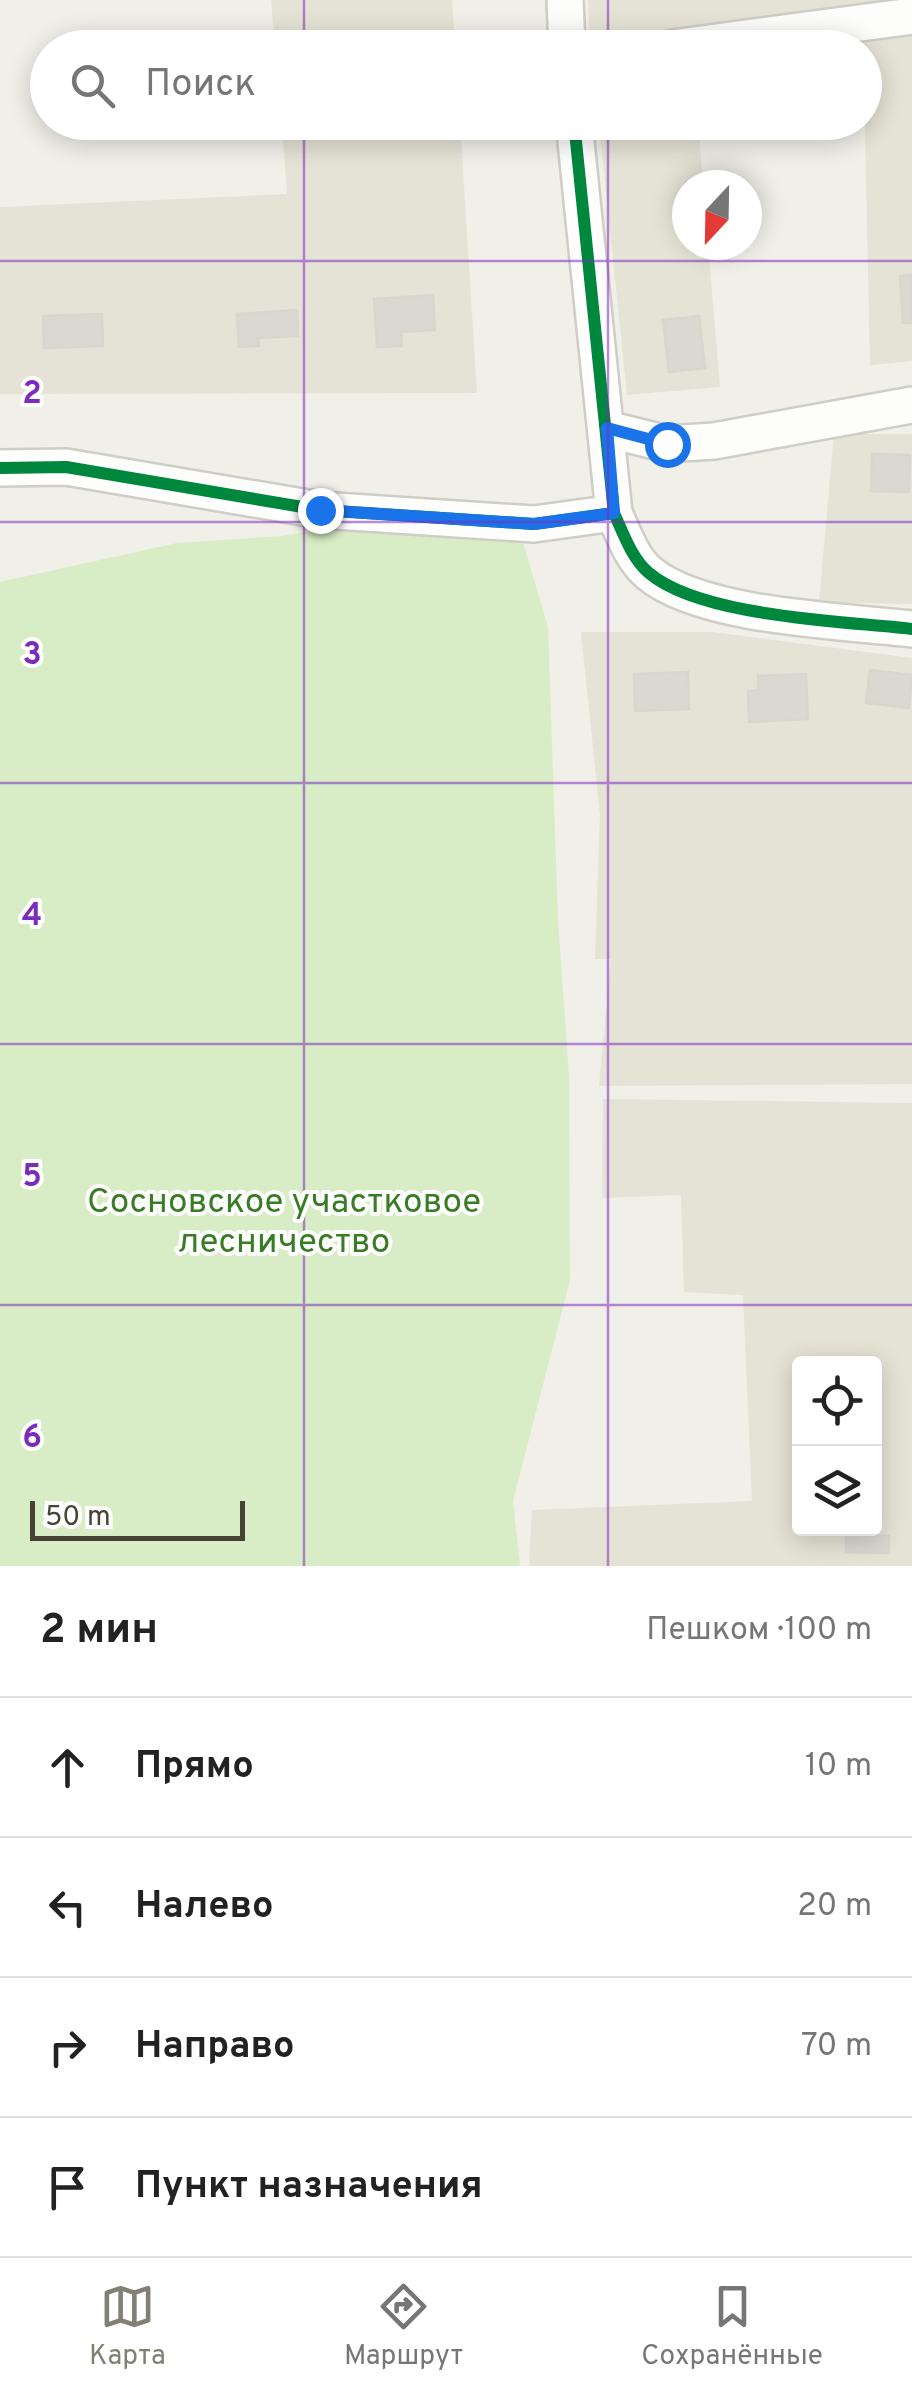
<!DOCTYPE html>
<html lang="ru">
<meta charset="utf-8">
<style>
:root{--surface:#fff;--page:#f2f2f2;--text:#222;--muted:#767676;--line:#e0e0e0;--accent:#827f73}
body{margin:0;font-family:Overpass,sans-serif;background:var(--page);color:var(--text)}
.controls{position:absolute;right:30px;bottom:30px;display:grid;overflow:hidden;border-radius:10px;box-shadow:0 5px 25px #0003}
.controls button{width:90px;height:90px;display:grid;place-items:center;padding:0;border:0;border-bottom:2px solid var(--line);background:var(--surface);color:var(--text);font:50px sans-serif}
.compass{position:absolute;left:672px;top:170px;width:90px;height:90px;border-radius:50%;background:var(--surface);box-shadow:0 5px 25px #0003;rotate:202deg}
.scale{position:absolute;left:30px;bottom:25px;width:215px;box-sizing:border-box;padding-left:10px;border:5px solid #474234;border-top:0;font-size:28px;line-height:35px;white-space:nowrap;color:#474234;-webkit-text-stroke:8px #fff;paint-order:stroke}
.stop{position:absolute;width:30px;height:30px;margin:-22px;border:8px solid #1a73e8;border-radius:50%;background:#fff}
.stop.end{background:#1a73e8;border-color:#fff;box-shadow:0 2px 10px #0008}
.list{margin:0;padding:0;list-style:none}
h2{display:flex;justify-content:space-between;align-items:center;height:130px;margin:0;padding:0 40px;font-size:42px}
h2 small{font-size:32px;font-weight:400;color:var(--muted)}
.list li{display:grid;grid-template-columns:65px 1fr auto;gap:30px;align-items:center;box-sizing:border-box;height:140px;padding:0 40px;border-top:2px solid var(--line)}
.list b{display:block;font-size:38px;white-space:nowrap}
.list em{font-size:32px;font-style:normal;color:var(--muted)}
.icon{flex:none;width:55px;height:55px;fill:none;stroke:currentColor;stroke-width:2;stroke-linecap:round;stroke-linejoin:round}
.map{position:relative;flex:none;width:912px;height:1566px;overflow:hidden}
.search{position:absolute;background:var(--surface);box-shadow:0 5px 25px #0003;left:30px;right:30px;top:30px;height:110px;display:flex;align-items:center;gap:25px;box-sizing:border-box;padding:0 35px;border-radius:55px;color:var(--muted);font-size:38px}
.sheet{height:690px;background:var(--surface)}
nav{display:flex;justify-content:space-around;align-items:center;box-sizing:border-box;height:140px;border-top:2px solid var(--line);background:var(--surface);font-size:28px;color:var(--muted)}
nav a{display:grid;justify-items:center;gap:5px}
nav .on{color:var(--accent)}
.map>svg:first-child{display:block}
</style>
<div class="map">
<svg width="912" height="1566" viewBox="0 0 912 1566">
<rect width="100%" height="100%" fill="#f0efe8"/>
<g fill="#e5e3d5" fill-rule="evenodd">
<path d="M 271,0 L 452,0 L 455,47 L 275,47 Z"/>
<path d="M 588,0 L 912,0 L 590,42 Z"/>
<path d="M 912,30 L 912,361 L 870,365 L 863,36 Z"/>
<path d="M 282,123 L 460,123 L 477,393 L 0,394 L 0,207 L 287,194 Z"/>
<path d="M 599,123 L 698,123 L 703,185 L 687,185 L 687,245 L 708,245 L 720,387 L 627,395 Z"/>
<path d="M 834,434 L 912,434 L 912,604 L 819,602 Z"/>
<path d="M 581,632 L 713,632 L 912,658 L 912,1084 L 599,1086 L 611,959 L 595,959 L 600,815 Z"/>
<path d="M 603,1099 L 912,1103 L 912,1566 L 529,1566 L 532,1510 L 752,1501 L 743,1295 L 684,1292 L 681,1195 L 602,1198 ZM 800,1364 L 874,1364 L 874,1528 L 800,1528 Z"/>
</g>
<path fill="#d8edc6" d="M 376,520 L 520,532 L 548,627 L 558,921 L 569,1076 L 570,1280 L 513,1501 L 520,1566 L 0,1566 L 0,582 L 177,543 L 282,536 Z"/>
<g fill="#dad8d0" stroke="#d9d6ce" stroke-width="2.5">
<path d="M 912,275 L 912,323 L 903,323 L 900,276 Z"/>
<path d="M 433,295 L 435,330 L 401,332 L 402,346 L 377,347 L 374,299 Z"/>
<path d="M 297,310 L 298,336 L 258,338 L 259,346 L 239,347 L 237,314 Z"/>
<path d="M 102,314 L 103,346 L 44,348 L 43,316 Z"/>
<path d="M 699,316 L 705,368 L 669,372 L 663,320 Z"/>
<path d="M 872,454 L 910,455 L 909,492 L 871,491 Z"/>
<path d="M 870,670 L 912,675 L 909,708 L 866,703 Z"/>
<path d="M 688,672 L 689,709 L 635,711 L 634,674 Z"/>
<path d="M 806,674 L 808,719 L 749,722 L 748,691 L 758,690 L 758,676 Z"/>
<path d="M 846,1528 L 865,1528 L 865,1536 L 889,1536 L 889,1553 L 846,1552 Z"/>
</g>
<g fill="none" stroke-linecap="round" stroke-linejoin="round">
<defs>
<g id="minor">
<path d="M 565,0 L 567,48"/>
<path d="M 672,48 L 912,16"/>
<path d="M 574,122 L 614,513 C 623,533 632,559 649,573 C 701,617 843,621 912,629"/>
<path d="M 607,429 L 667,444 L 714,441 L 912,405"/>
<path d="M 0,468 L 66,467 L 320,510 L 534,524 L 614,513"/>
</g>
</defs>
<use href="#minor" stroke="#cecdc6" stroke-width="40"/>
<use href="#minor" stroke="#fdfdfc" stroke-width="35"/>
<defs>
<g id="cycleway">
<path d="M 574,122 L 614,513 C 623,533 632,559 649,573 C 701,617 843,621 912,629"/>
<path d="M 0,468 L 66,467 L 320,510 L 534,524 L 614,513"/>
</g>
</defs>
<use href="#cycleway" stroke="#fff" stroke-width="19"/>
<use href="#cycleway" stroke="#00873e" stroke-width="12"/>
</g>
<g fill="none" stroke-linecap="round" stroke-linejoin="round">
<path stroke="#1a73e8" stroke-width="12" d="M 320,510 L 534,524 L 614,513 L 607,428 L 667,444"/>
</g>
<path fill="none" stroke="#7b2cbf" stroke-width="2.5" stroke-opacity="0.55" d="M 304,0 L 304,48M 608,0 L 608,48M 304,122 L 304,1566M 608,122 L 608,1566M 0,261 L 912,261M 0,522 L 912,522M 0,783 L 912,783M 0,1044 L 912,1044M 0,1305 L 912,1305"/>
<g text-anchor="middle" stroke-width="8" stroke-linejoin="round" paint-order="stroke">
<g font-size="35" fill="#387d23" stroke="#fff">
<text x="284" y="1212">Сосновское участковое<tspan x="284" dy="40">лесничество</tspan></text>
</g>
</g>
<g font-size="32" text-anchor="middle" font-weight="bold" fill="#7b2cbf" stroke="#fff" stroke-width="8" stroke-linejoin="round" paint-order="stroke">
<text x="32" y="403">2</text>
<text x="32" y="664">3</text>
<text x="32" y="925">4</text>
<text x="32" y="1186">5</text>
<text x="32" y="1447">6</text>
</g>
</svg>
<div class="controls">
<button><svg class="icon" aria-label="locate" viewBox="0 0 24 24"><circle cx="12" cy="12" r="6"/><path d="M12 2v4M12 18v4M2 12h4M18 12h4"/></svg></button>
<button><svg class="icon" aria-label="layers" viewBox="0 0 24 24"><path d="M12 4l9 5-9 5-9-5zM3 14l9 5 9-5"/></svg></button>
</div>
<svg class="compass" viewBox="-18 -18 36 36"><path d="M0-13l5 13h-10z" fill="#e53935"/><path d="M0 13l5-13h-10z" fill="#767676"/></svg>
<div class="scale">50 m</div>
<div class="stop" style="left:667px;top:444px"></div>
<div class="stop end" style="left:320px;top:510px"></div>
<div class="search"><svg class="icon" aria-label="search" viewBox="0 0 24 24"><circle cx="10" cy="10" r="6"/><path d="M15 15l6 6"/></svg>Поиск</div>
</div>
<section class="sheet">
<h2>2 мин<small>Пешком · 100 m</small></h2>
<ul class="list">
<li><svg class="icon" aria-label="ahead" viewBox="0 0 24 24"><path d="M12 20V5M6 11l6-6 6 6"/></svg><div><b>Прямо</b></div><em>10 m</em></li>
<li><svg class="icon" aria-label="left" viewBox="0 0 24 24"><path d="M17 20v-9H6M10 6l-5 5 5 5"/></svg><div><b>Налево</b></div><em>20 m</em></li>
<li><svg class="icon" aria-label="right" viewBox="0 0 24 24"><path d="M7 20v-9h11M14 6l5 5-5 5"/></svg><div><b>Направо</b></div><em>70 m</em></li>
<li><svg class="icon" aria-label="arrive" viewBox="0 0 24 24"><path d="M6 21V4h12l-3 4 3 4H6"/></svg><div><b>Пункт назначения</b></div></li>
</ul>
</section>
<nav>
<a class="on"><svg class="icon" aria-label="map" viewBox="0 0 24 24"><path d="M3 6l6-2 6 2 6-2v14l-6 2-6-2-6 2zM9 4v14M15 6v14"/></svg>Карта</a>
<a><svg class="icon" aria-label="directions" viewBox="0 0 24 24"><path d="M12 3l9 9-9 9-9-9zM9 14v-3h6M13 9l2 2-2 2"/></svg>Маршрут</a>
<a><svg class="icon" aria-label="saved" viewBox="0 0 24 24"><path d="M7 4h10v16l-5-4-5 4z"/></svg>Сохранённые</a>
</nav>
